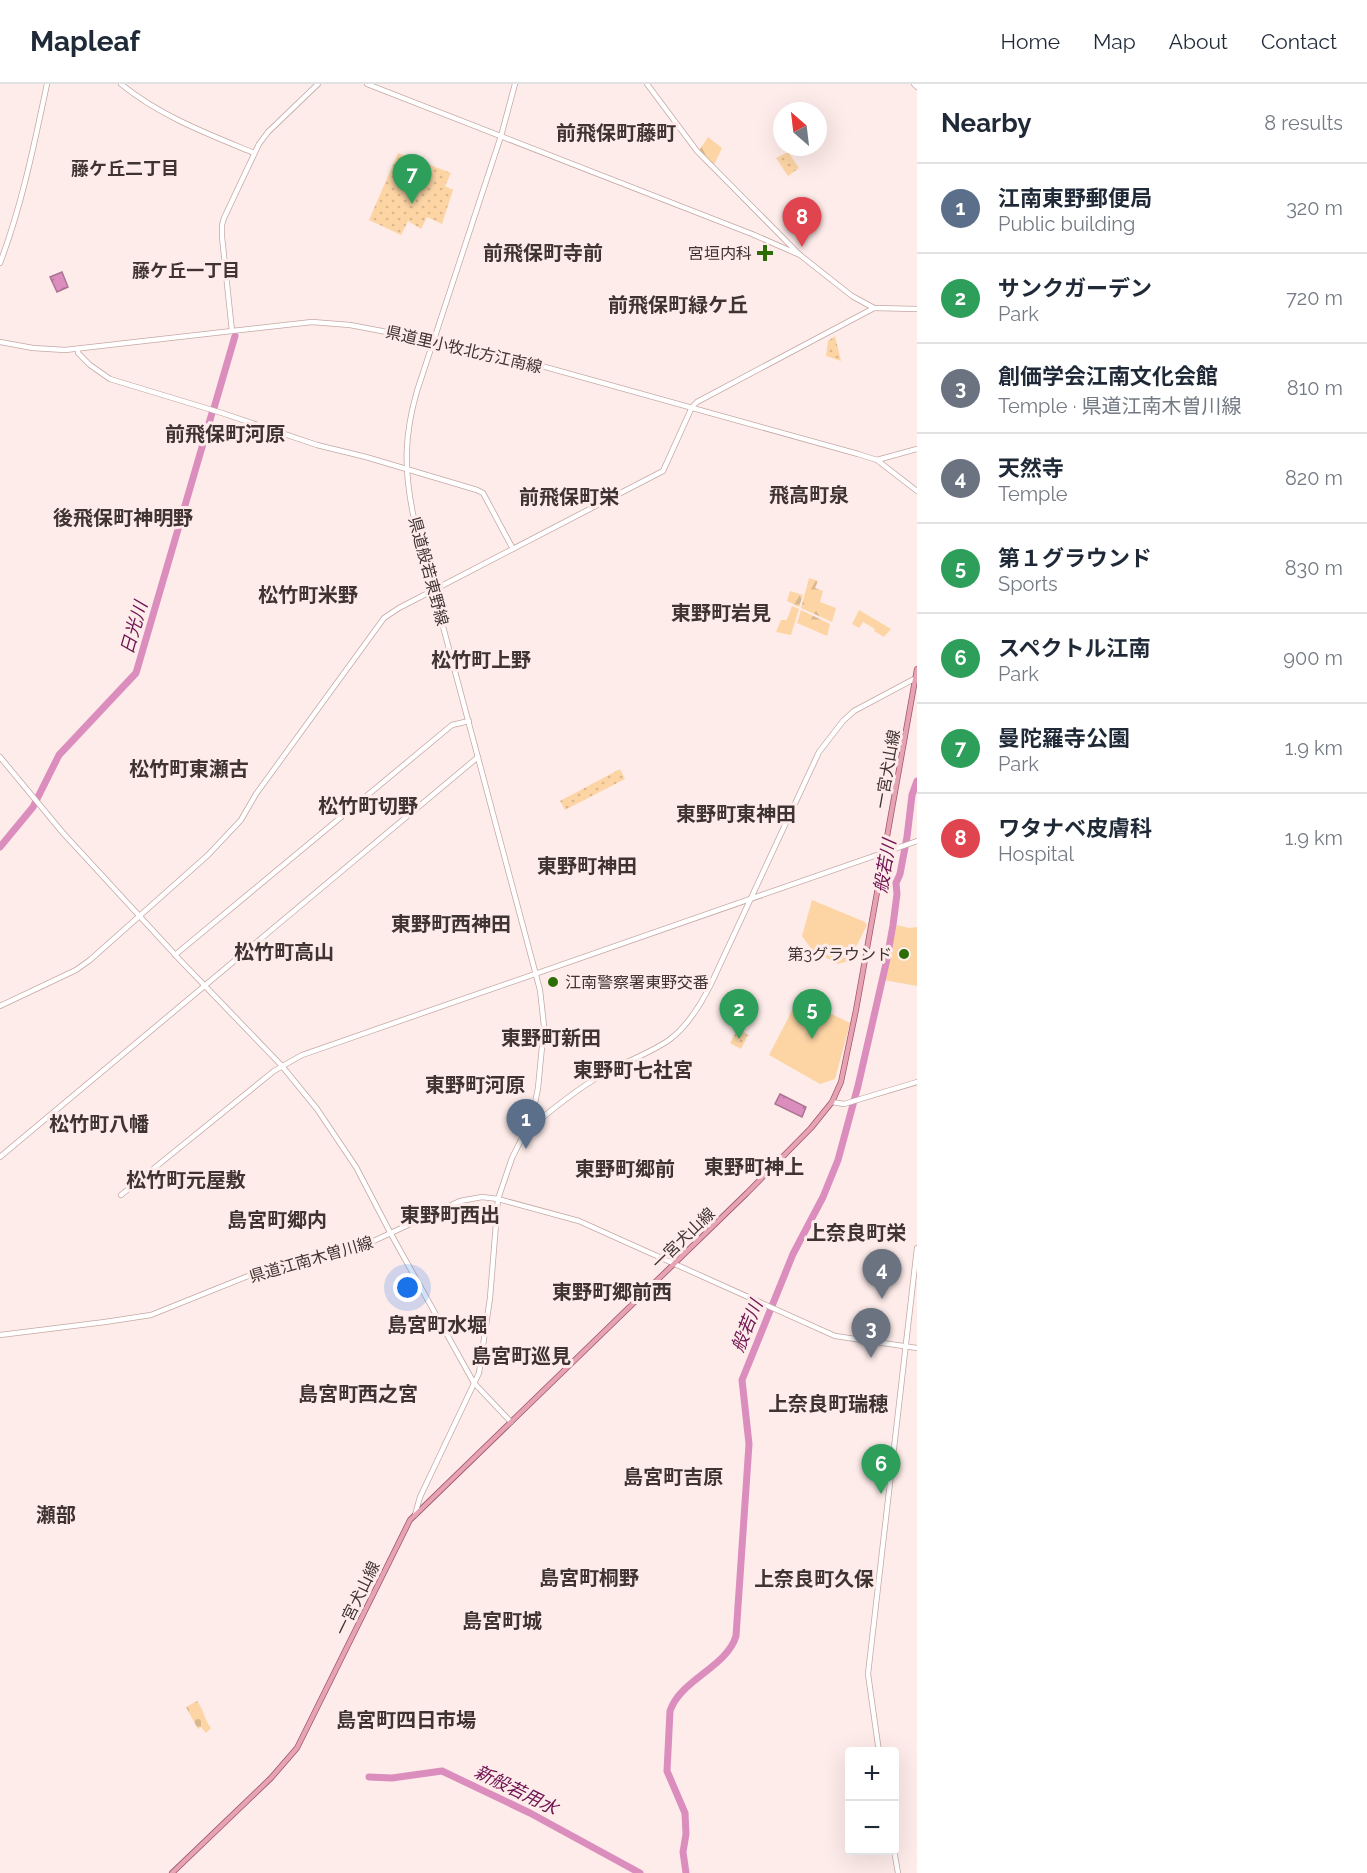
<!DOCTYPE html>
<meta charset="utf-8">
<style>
:root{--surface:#fff;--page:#f6f6f7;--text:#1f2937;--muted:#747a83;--line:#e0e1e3;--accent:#7c3aed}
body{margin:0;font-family:Raleway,"Noto Sans JP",sans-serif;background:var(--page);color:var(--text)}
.controls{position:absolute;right:18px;bottom:18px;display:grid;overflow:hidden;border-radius:6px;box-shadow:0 6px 24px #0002}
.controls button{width:54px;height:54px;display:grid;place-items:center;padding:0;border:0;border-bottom:2px solid var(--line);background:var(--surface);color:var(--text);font:30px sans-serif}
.compass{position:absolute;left:773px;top:18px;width:54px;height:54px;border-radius:50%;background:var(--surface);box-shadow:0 6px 24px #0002;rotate:332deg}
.you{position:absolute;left:408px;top:1204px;width:21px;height:21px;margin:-15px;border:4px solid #fff;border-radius:50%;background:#1a73e8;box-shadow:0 0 0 9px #1a73e833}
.badge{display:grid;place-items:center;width:39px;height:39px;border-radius:50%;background:var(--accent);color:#fff;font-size:20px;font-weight:700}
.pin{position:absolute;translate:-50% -50px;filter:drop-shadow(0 2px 3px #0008)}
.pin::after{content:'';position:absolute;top:32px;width:21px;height:18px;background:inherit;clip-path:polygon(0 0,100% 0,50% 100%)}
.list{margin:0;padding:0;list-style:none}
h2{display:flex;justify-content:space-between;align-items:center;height:78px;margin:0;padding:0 24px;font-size:26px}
h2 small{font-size:20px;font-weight:400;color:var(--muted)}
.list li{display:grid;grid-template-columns:39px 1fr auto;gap:18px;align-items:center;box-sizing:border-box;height:90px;padding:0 24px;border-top:2px solid var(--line)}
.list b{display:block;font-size:22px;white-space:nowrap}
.list p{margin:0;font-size:20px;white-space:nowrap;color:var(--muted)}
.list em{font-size:20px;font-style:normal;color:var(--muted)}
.map{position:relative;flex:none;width:917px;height:1789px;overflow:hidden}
header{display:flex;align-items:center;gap:36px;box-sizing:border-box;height:84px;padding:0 30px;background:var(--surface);border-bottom:2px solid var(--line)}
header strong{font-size:28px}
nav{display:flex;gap:33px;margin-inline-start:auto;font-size:21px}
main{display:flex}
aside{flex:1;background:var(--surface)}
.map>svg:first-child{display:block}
</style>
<header>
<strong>Mapleaf</strong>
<nav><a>Home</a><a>Map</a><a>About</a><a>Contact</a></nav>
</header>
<main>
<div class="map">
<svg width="917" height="1789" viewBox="0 0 917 1789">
<defs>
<pattern id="forest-firs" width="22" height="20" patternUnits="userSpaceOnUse" patternTransform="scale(1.5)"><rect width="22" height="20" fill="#fdd5a5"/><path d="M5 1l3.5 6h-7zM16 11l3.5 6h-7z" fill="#dab78e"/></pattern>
<pattern id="cemetery-stones" width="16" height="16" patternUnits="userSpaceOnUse" patternTransform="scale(1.5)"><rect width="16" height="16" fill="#fdd5a5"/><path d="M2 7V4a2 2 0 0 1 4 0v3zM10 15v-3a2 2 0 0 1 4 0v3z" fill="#dab78e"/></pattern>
<pattern id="park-dots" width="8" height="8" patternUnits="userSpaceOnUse" patternTransform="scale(1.5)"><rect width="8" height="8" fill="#fdd5a5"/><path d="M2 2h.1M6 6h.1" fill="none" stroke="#dab78e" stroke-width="1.8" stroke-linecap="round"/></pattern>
<pattern id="water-ripples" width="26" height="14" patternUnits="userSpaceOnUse" patternTransform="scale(1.5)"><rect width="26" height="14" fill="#db8ebd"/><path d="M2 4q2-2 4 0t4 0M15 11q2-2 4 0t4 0" fill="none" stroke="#b3759a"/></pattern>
</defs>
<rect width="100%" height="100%" fill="#feecea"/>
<g fill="url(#forest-firs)">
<path d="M 708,53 L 722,64 L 713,83 L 698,68 Z"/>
<path d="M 809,494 L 818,497 L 815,504 L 823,507 L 820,518 L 836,524 L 832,538 L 801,524 Z"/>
<path d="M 790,507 L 803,511 L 799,523 L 787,517 Z"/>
<path d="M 792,522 L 799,525 L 791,551 L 776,548 L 781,536 L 787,536 Z"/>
<path d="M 801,526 L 830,540 L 827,552 L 797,539 Z"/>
<path d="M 859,526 L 891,545 L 884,553 L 874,547 L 875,545 L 863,538 L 859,544 L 852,540 Z"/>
</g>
<path fill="url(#cemetery-stones)" d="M 197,1617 C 204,1625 204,1636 211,1644 L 206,1649 L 201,1643 L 198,1645 L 186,1623 Z"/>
<g fill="url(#park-dots)">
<path d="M 788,68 L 799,84 L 788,92 L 776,74 Z"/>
<path d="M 398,69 L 451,89 L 445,102 L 453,106 L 442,140 L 427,133 L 421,145 L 408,137 L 401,151 L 369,136 Z"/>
<path d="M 835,252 L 841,277 L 826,272 L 828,257 Z"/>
<path d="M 620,685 L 625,695 L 565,726 L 560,717 Z"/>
<path d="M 738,945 L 748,951 L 741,965 L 730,959 Z"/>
</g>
<g fill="#fdd5a5">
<path d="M 812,816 L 865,838 L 867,841 L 849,877 L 838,880 L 813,867 L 802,852 Z"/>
<path d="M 897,841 L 909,844 L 917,843 L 917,902 L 884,896 Z"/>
<path d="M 798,915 L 801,915 L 850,939 L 835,995 L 820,1000 L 769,971 Z"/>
</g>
<g fill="url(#water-ripples)" stroke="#ac7393" stroke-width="1.5">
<path d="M 62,188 L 68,203 L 57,208 L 50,193 Z"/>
<path d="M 780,1010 L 806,1023 L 802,1033 L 775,1020 Z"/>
</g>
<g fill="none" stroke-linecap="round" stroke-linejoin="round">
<g stroke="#db8ebd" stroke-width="7">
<path d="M 214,324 L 235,252"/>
<path d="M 0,763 L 33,723 L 59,671 L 136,589 L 212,329"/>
<path d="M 369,1693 L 392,1694 L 442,1687 L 530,1729 L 640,1789"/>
<path d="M 686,1789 L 683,1768 L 686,1750 L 685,1729 L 667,1687 L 670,1627 C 680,1596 727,1583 736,1552 L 749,1360 L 742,1296 L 793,1170 L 823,1113 L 838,1076 L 858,1002 L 887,875 L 893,841 L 897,810 L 896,799 L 900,790 L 907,753 L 912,711 L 917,697"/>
</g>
<defs>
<g id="secondary">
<path d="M 121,0 C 160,32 208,50 254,69"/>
<path d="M 367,0 L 752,150 L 800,171"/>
<path d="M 647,0 L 697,67 L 800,171 L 852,212 L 874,224 L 917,225"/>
<path d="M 914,0 L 917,3"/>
<path d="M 0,179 C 22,121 34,61 47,0"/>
<path d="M 232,247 L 222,153 L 222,141 L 224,134 L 259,60 L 268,48 L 318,0"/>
<path d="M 0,258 L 33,264 L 65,266 L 312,238 L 350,241 L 488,267 L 858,370 L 877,376 L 917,407"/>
<path d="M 78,265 L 78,269 L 90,281 L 110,295 L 222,329 L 317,361 L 366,373 L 477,406 L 483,409 L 513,465"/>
<path d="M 877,376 L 917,365"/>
<path d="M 0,673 L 63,749 L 180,876 L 282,982 L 317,1025 L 356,1083 L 391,1150 L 474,1299 L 511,1338"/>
<path d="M 175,871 L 452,641 L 469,637"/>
<path d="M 0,922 L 76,886 L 90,876 L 208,771 L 241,736 L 256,710 L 384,534 L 399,524 L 663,387 L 692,323 L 697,318 L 874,224"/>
<path d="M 832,1018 L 844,1020 L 917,998"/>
<path d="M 528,1046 C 552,1025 576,1006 603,990 C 624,978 649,970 669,956 C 687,943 701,920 711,900 L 819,668 L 843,637 L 854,627 L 916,594"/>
<path d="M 0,1073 L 478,673"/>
<path d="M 121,1111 L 274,987 L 302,971 L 917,757"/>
<path d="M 0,1251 L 105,1238 L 151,1231 L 258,1188 L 367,1160 L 460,1117 L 482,1113 L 498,1115 L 579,1137 L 835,1252 L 917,1264"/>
<path d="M 415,1431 L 420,1413 L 479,1289 L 490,1214 L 498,1115 L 512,1074 L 532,1034 L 538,1004 L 544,942 L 540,906 L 413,430 C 404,385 404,352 417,307 L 501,52 L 515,0"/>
<path d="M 879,1668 L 868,1590 L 917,1164"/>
<path d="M 894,1766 L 898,1789"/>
</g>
<path id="primary" d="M 172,1789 L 271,1694 L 297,1664 L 410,1436 L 747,1109 L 811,1044 L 832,1018 L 841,998 L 856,926 L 917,585"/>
</defs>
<use href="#secondary" stroke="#c4a8a4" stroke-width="6"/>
<use href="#primary" stroke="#a05466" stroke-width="6"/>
<use href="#secondary" stroke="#fff" stroke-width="4.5"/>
<use href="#primary" stroke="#e5a3b4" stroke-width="4.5"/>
</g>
<g fill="#2c6e05" stroke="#feecea" stroke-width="2">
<path d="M762 160h6v6h6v6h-6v6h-6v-6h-6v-6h6z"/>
<circle cx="904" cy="870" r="6"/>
<circle cx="553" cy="898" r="6"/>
</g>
<g text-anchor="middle" stroke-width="6" stroke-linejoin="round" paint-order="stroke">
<g font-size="16" fill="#3f3432" stroke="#feecea" text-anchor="end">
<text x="752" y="175">宮垣内科</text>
<text x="892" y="876">第3グラウンド</text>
<text x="565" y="904" text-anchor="start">江南警察署東野交番</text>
</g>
<g font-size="16" fill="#3f3432" stroke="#feecea">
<text transform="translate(464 265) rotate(13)" y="6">県道里小牧北方江南線</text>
<text transform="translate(429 487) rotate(75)" y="6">県道般若東野線</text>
<text transform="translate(887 685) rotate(-80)" y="6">一宮犬山線</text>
<text transform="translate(683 1154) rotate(-44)" y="6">一宮犬山線</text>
<text transform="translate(311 1175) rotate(-16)" y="6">県道江南木曽川線</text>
<text transform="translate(357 1514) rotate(-64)" y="6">一宮犬山線</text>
</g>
<g font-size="18" font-weight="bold" fill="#3f3432" stroke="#feecea">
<text x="125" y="91">藤ケ丘二丁目</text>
<text x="186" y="193">藤ケ丘一丁目</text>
</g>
<g font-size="18" font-style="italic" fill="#6e1352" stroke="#feecea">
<text transform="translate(134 544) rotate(-74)" y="6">日光川</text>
<text transform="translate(885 782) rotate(-80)" y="6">般若川</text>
<text transform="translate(747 1242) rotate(-68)" y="6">般若川</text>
<text transform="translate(516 1706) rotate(26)" y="6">新般若用水</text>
</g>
<g font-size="20" font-weight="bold" fill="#3f3432" stroke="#feecea">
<text x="616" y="56">前飛保町藤町</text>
<text x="543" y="176">前飛保町寺前</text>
<text x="678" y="228">前飛保町緑ケ丘</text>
<text x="225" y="357">前飛保町河原</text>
<text x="809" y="418">飛高町泉</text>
<text x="569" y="420">前飛保町栄</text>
<text x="123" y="441">後飛保町神明野</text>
<text x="308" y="518">松竹町米野</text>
<text x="721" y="536">東野町岩見</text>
<text x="481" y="583">松竹町上野</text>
<text x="189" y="692">松竹町東瀬古</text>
<text x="368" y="729">松竹町切野</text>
<text x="736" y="737">東野町東神田</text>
<text x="587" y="789">東野町神田</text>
<text x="451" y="847">東野町西神田</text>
<text x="284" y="875">松竹町高山</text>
<text x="551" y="961">東野町新田</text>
<text x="633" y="993">東野町七社宮</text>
<text x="475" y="1008">東野町河原</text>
<text x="99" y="1047">松竹町八幡</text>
<text x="754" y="1090">東野町神上</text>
<text x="625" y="1092">東野町郷前</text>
<text x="186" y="1103">松竹町元屋敷</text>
<text x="450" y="1138">東野町西出</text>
<text x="277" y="1143">島宮町郷内</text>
<text x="856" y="1156">上奈良町栄</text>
<text x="612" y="1215">東野町郷前西</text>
<text x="437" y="1248">島宮町水堀</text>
<text x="521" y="1279">島宮町巡見</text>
<text x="358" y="1317">島宮町西之宮</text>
<text x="828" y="1327">上奈良町瑞穂</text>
<text x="673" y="1400">島宮町吉原</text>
<text x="56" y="1438">瀬部</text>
<text x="589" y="1501">島宮町桐野</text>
<text x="814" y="1502">上奈良町久保</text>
<text x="502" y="1544">島宮町城</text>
<text x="406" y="1643">島宮町四日市場</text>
</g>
</g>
</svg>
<div class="controls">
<button>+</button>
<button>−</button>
</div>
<svg class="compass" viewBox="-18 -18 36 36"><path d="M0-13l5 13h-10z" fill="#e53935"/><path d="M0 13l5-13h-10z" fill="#747a83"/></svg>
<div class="you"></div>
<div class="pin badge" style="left:526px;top:1065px;background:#5c6f8a">1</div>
<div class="pin badge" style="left:739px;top:955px;background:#2e9e5b">2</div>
<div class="pin badge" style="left:871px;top:1274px;background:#6b7280">3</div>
<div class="pin badge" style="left:882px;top:1215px;background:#6b7280">4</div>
<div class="pin badge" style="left:812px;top:955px;background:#2e9e5b">5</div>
<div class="pin badge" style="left:881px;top:1410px;background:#2e9e5b">6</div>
<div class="pin badge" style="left:412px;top:120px;background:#2e9e5b">7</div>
<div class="pin badge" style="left:802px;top:163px;background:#e0444e">8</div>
</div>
<aside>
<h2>Nearby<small>8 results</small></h2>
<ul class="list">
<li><span class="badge" style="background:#5c6f8a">1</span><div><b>江南東野郵便局</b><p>Public building</p></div><em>320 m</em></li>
<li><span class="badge" style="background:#2e9e5b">2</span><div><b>サンクガーデン</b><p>Park</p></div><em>720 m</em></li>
<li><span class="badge" style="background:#6b7280">3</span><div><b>創価学会江南文化会館</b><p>Temple · 県道江南木曽川線</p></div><em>810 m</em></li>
<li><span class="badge" style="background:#6b7280">4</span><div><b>天然寺</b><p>Temple</p></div><em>820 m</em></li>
<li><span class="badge" style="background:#2e9e5b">5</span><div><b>第１グラウンド</b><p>Sports</p></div><em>830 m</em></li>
<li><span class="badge" style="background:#2e9e5b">6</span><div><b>スペクトル江南</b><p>Park</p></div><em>900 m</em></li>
<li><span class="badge" style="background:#2e9e5b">7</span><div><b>曼陀羅寺公園</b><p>Park</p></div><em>1.9 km</em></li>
<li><span class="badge" style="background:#e0444e">8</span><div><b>ワタナベ皮膚科</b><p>Hospital</p></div><em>1.9 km</em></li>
</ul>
</aside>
</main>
